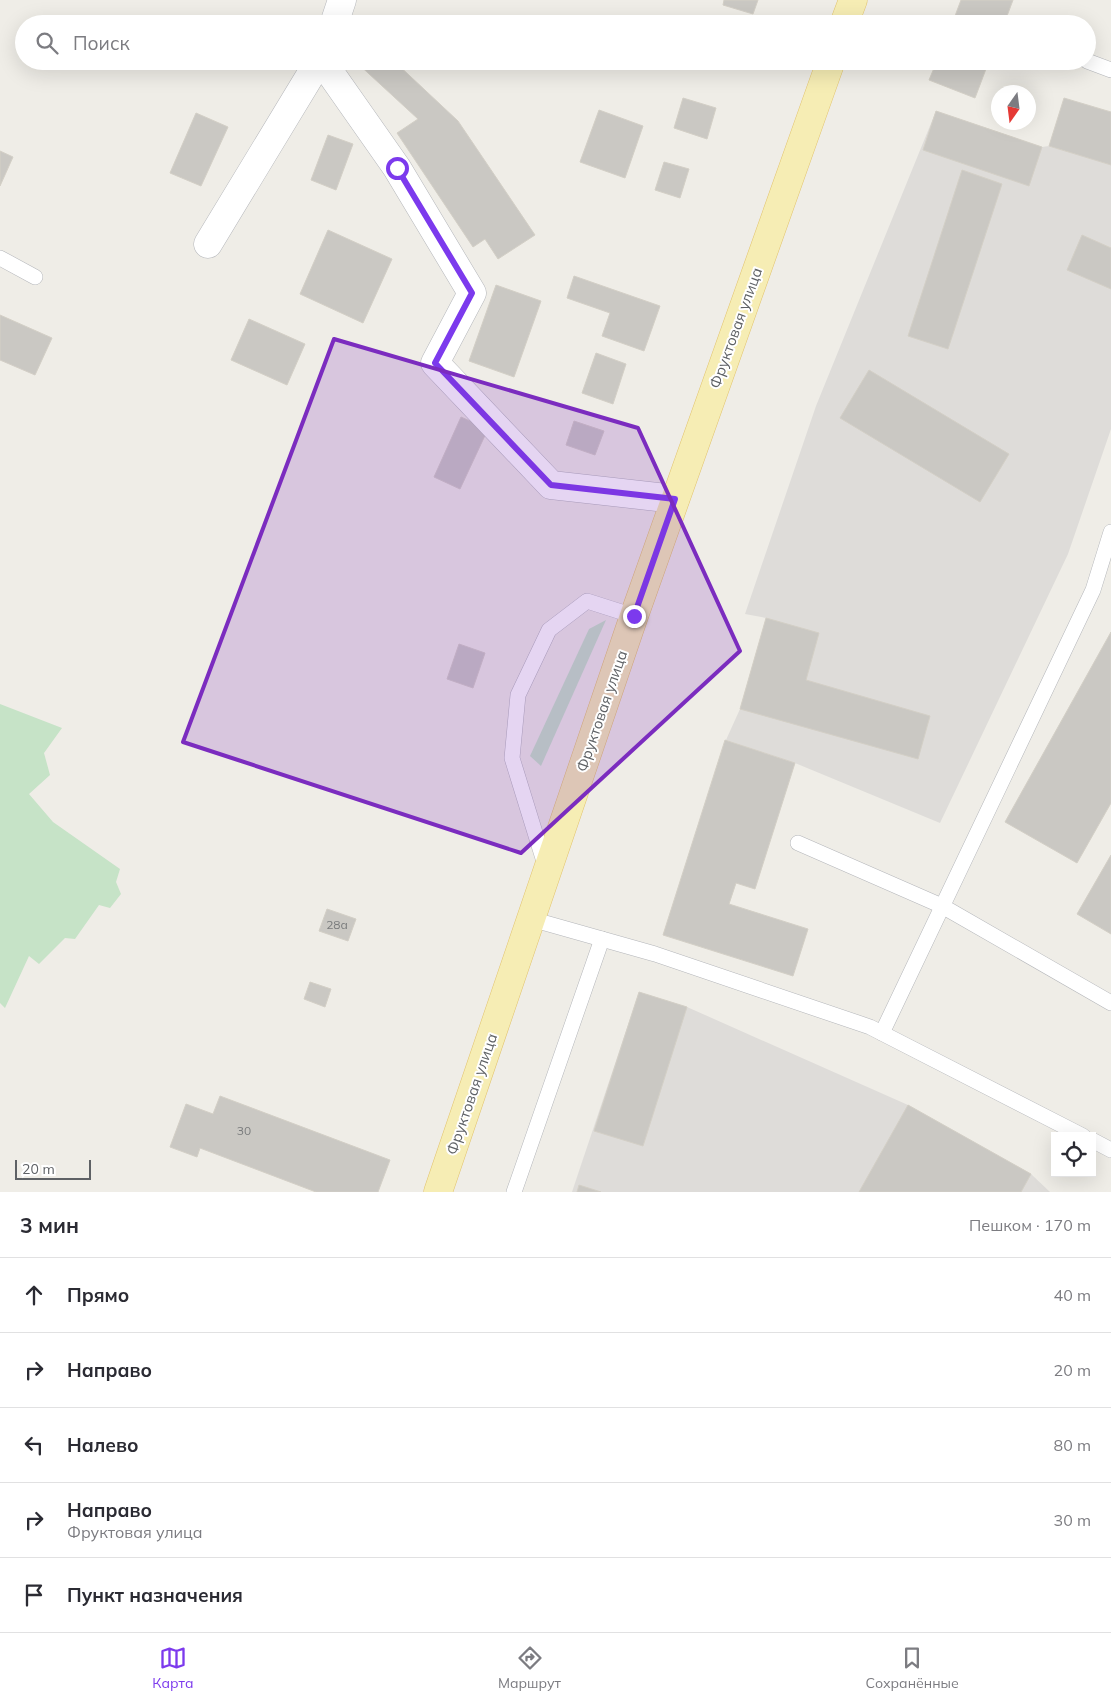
<!DOCTYPE html>
<html lang="ru">
<meta charset="utf-8">
<style>
:root{--surface:#fff;--page:#f7f7f7;--text:#2b2b33;--muted:#7c7c81;--line:#e1e1e2;--accent:#7c3aed}
body{margin:0;font-family:Mulish,sans-serif;background:var(--page);color:var(--text)}
.controls{position:absolute;right:15px;bottom:15px;display:grid;overflow:hidden;border-radius:0px;box-shadow:0 5px 20px #0002}
.controls button{width:45px;height:45px;display:grid;place-items:center;padding:0;border:0;border-bottom:1px solid var(--line);background:var(--surface);color:var(--text);font:25px sans-serif}
.compass{position:absolute;left:991px;top:85px;width:45px;height:45px;border-radius:50%;background:var(--surface);box-shadow:0 5px 20px #0002;rotate:194deg}
.scale{position:absolute;left:15px;bottom:12px;width:76px;box-sizing:border-box;padding-left:5px;border:2px solid #5e6165;border-top:0;font-size:14px;line-height:18px;white-space:nowrap;color:#5e6165;-webkit-text-stroke:4px #fff;paint-order:stroke}
.stop{position:absolute;width:15px;height:15px;margin:-11px;border:4px solid #7c3aed;border-radius:50%;background:#fff}
.stop.end{background:#7c3aed;border-color:#fff;box-shadow:0 1px 5px #0008}
.list{margin:0;padding:0;list-style:none}
h2{display:flex;justify-content:space-between;align-items:center;height:65px;margin:0;padding:0 20px;font-size:21px}
h2 small{font-size:16px;font-weight:400;color:var(--muted)}
.list li{display:grid;grid-template-columns:32px 1fr auto;gap:15px;align-items:center;box-sizing:border-box;height:75px;padding:0 20px;border-top:1px solid var(--line)}
.list b{display:block;font-size:19px;white-space:nowrap}
.list p{margin:0;font-size:16px;white-space:nowrap;color:var(--muted)}
.list em{font-size:16px;font-style:normal;color:var(--muted)}
.icon{flex:none;width:28px;height:28px;fill:none;stroke:currentColor;stroke-width:2;stroke-linecap:round;stroke-linejoin:round}
.map{position:relative;flex:none;width:1111px;height:1192px;overflow:hidden}
.search{position:absolute;background:var(--surface);box-shadow:0 5px 20px #0002;left:15px;right:15px;top:15px;height:55px;display:flex;align-items:center;gap:12px;box-sizing:border-box;padding:0 18px;border-radius:28px;color:var(--muted);font-size:19px}
.sheet{height:440px;background:var(--surface)}
nav{display:flex;justify-content:space-around;align-items:center;box-sizing:border-box;height:70px;border-top:1px solid var(--line);background:var(--surface);font-size:14px;color:var(--muted)}
nav a{display:grid;justify-items:center;gap:2px}
nav .on{color:var(--accent)}
.map>svg:first-child{display:block}
</style>
<div class="map">
<svg width="1111" height="1192" viewBox="0 0 1111 1192">
<rect width="100%" height="100%" fill="#efede7"/>
<g fill="#dedcd9">
<path d="M 936,111 L 1042,147 L 1049,146 L 1111,165 L 1111,429 L 1068,554 L 940,823 L 795,763 L 726,740 L 740,709 L 766,618 L 745,614 L 816,406 Z"/>
<path d="M 639,992 L 687,1007 L 908,1105 L 1031,1174 L 1050,1192 L 572,1192 Z"/>
</g>
<g fill="#c6e3c7">
<path d="M 606,620 L 541,766 L 530,756 L 589,629 Z"/>
<path d="M 0,704 L 62,728 L 44,753 L 50,775 L 29,794 L 53,822 L 120,869 L 116,882 L 121,894 L 110,908 L 99,905 L 75,939 L 65,938 L 39,964 L 29,956 L 5,1008 L 0,1003 Z"/>
</g>
<g fill="#cac8c3" stroke="#d3cfc6">
<path d="M 724,0 L 758,0 L 753,14 L 723,5 Z"/>
<path d="M 961,0 L 1013,0 L 1004,24 L 952,24 Z"/>
<path d="M 241,61 L 258,61 L 255,67 Z"/>
<path d="M 355,61 L 394,61 L 458,121 L 535,235 L 498,259 L 485,239 L 473,247 L 397,133 L 418,119 Z"/>
<path d="M 937,61 L 989,61 L 975,98 L 929,80 Z"/>
<path d="M 683,98 L 716,108 L 707,139 L 674,128 Z"/>
<path d="M 1064,98 L 1111,112 L 1111,165 L 1049,146 Z"/>
<path d="M 599,110 L 643,126 L 625,178 L 580,162 Z"/>
<path d="M 936,111 L 1042,147 L 1029,186 L 923,150 Z"/>
<path d="M 196,113 L 228,127 L 201,186 L 170,173 Z"/>
<path d="M 328,135 L 353,144 L 336,190 L 311,180 Z"/>
<path d="M 0,151 L 13,157 L 0,186 Z"/>
<path d="M 664,162 L 689,169 L 680,198 L 655,190 Z"/>
<path d="M 962,170 L 1002,184 L 948,349 L 908,336 Z"/>
<path d="M 328,230 L 392,259 L 363,323 L 300,294 Z"/>
<path d="M 1082,235 L 1111,248 L 1111,289 L 1067,270 Z"/>
<path d="M 574,276 L 660,306 L 644,351 L 602,336 L 610,313 L 567,298 Z"/>
<path d="M 496,285 L 541,301 L 514,377 L 469,361 Z"/>
<path d="M 0,315 L 52,338 L 35,375 L 0,360 Z"/>
<path d="M 249,319 L 305,344 L 287,385 L 231,360 Z"/>
<path d="M 596,353 L 626,364 L 613,404 L 582,393 Z"/>
<path d="M 869,370 L 1009,454 L 980,502 L 840,418 Z"/>
<path d="M 461,417 L 488,429 L 460,489 L 434,477 Z"/>
<path d="M 574,421 L 604,431 L 595,455 L 566,445 Z"/>
<path d="M 766,618 L 819,633 L 806,680 L 930,716 L 918,759 L 740,709 Z"/>
<path d="M 1111,632 L 1111,803 L 1077,863 L 1005,822 Z"/>
<path d="M 459,644 L 485,653 L 473,688 L 447,679 Z"/>
<path d="M 725,740 L 795,763 L 755,889 L 736,883 L 729,904 L 808,929 L 793,976 L 663,935 Z"/>
<path d="M 1111,855 L 1111,934 L 1077,914 Z"/>
<path d="M 327,909 L 356,919 L 348,941 L 319,931 Z"/>
<path d="M 310,982 L 331,989 L 325,1007 L 304,999 Z"/>
<path d="M 639,992 L 687,1007 L 643,1146 L 594,1131 Z"/>
<path d="M 220,1096 L 390,1160 L 378,1192 L 316,1192 L 200,1148 L 197,1157 L 170,1147 L 186,1104 L 213,1114 Z"/>
<path d="M 908,1105 L 1031,1174 L 1021,1192 L 859,1192 Z"/>
<path d="M 579,1185 L 601,1192 L 577,1192 Z"/>
</g>
<g fill="none" stroke-linecap="round" stroke-linejoin="round">
<defs>
<g id="lane">
<path d="M 1087,61 L 1111,70"/>
<path d="M 0,258 L 35,277"/>
<path d="M 798,843 L 942,906 L 1111,1003"/>
<path d="M 546,868 L 512,758 L 518,695 L 549,630 L 587,601 L 634,616"/>
<path d="M 531,919 L 655,954 L 870,1027 L 1083,1136"/>
<path d="M 882,1033 L 1093,590 L 1111,532"/>
<path d="M 1092,1140 L 1111,1150"/>
<path d="M 514,1192 L 602,939"/>
</g>
<g id="street">
<path d="M 334,24 L 342,0"/>
<path d="M 322,61 L 397,168 L 472,293 L 435,363 L 551,485 L 675,499"/>
<path d="M 208,244 L 319,61"/>
</g>
<g id="primary">
<path d="M 844,24 L 853,0"/>
<path d="M 438,1192 L 634,616 L 831,61"/>
</g>
</defs>
<use href="#lane" stroke="#b4b6ba" stroke-width="16"/>
<use href="#street" stroke="#b4b6ba" stroke-width="29"/>
<use href="#primary" stroke="#e2c36c" stroke-width="29"/>
<use href="#lane" stroke="#fff" stroke-width="15"/>
<use href="#street" stroke="#fff" stroke-width="28"/>
<use href="#primary" stroke="#f6edb4" stroke-width="28"/>
</g>
<g fill="none" stroke-linecap="round" stroke-linejoin="round">
<path stroke="#7c3aed" stroke-width="6" d="M 397,168 L 472,293 L 435,363 L 551,485 L 675,499 L 634,616"/>
</g>
<path fill="#7b2cbf" fill-opacity="0.2" stroke="#7b2cbf" stroke-width="4" stroke-linejoin="round" d="M 334,339 L 638,428 L 740,651 L 521,853 L 183,742 Z"/>
<g text-anchor="middle" stroke-width="4" stroke-linejoin="round" paint-order="stroke">
<g font-size="12" fill="#797b7c">
<text x="337" y="929">28а</text>
<text x="244" y="1135">30</text>
</g>
<g font-size="15" fill="#5e6165" stroke="#fff">
<text transform="translate(736 328) rotate(-70)" y="5">Фруктовая улица</text>
<text transform="translate(602 711) rotate(-71)" y="5">Фруктовая улица</text>
<text transform="translate(472 1094) rotate(-71)" y="5">Фруктовая улица</text>
</g>
</g>
</svg>
<div class="controls">
<button><svg class="icon" aria-label="locate" viewBox="0 0 24 24"><circle cx="12" cy="12" r="6"/><path d="M12 2v4M12 18v4M2 12h4M18 12h4"/></svg></button>
</div>
<svg class="compass" viewBox="-18 -18 36 36"><path d="M0-13l5 13h-10z" fill="#e53935"/><path d="M0 13l5-13h-10z" fill="#7c7c81"/></svg>
<div class="scale">20 m</div>
<div class="stop" style="left:397px;top:168px"></div>
<div class="stop end" style="left:634px;top:616px"></div>
<div class="search"><svg class="icon" aria-label="search" viewBox="0 0 24 24"><circle cx="10" cy="10" r="6"/><path d="M15 15l6 6"/></svg>Поиск</div>
</div>
<section class="sheet">
<h2>3 мин<small>Пешком · 170 m</small></h2>
<ul class="list">
<li><svg class="icon" aria-label="ahead" viewBox="0 0 24 24"><path d="M12 20V5M6 11l6-6 6 6"/></svg><div><b>Прямо</b></div><em>40 m</em></li>
<li><svg class="icon" aria-label="right" viewBox="0 0 24 24"><path d="M7 20v-9h11M14 6l5 5-5 5"/></svg><div><b>Направо</b></div><em>20 m</em></li>
<li><svg class="icon" aria-label="left" viewBox="0 0 24 24"><path d="M17 20v-9H6M10 6l-5 5 5 5"/></svg><div><b>Налево</b></div><em>80 m</em></li>
<li><svg class="icon" aria-label="right" viewBox="0 0 24 24"><path d="M7 20v-9h11M14 6l5 5-5 5"/></svg><div><b>Направо</b><p>Фруктовая улица</p></div><em>30 m</em></li>
<li><svg class="icon" aria-label="arrive" viewBox="0 0 24 24"><path d="M6 21V4h12l-3 4 3 4H6"/></svg><div><b>Пункт назначения</b></div></li>
</ul>
</section>
<nav>
<a class="on"><svg class="icon" aria-label="map" viewBox="0 0 24 24"><path d="M3 6l6-2 6 2 6-2v14l-6 2-6-2-6 2zM9 4v14M15 6v14"/></svg>Карта</a>
<a><svg class="icon" aria-label="directions" viewBox="0 0 24 24"><path d="M12 3l9 9-9 9-9-9zM9 14v-3h6M13 9l2 2-2 2"/></svg>Маршрут</a>
<a><svg class="icon" aria-label="saved" viewBox="0 0 24 24"><path d="M7 4h10v16l-5-4-5 4z"/></svg>Сохранённые</a>
</nav>
